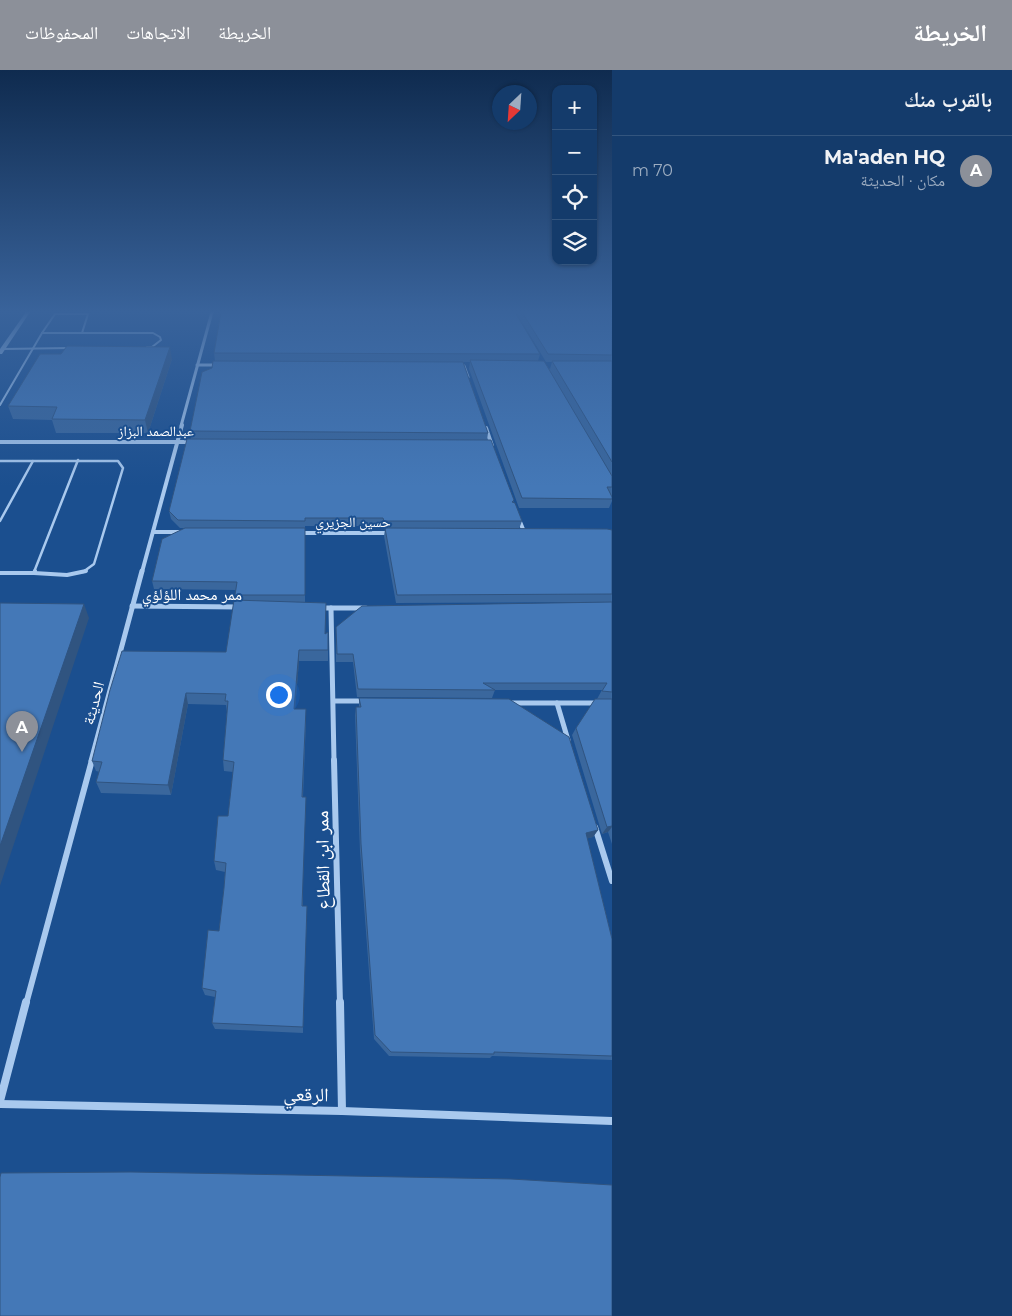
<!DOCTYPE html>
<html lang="ar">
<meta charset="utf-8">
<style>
:root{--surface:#143b6b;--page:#1d4271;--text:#f1f3f6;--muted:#9dadc1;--line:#33557e;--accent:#8c9099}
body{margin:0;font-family:Montserrat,"Noto Naskh Arabic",sans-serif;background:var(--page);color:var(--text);direction:rtl}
.controls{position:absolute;right:15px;top:15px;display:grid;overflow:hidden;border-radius:10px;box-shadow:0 1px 4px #0004}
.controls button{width:45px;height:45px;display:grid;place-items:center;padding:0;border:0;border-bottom:1px solid var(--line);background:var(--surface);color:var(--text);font:25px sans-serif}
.compass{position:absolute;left:492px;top:15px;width:45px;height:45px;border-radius:50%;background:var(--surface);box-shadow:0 1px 4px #0004;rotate:205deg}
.you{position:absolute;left:278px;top:624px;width:18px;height:18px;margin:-12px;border:4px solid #fff;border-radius:50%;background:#1a73e8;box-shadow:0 0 0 8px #1a73e833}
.badge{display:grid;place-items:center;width:32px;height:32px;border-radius:50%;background:var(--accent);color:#fff;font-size:16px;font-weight:700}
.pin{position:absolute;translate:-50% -41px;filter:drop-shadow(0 1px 2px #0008)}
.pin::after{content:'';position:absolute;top:26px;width:18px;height:15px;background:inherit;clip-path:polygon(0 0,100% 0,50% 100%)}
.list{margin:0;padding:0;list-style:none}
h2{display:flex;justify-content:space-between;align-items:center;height:65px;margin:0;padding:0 20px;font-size:21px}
h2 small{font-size:16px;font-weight:400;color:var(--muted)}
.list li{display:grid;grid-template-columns:32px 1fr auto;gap:15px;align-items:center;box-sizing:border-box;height:70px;padding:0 20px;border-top:1px solid var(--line)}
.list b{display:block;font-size:19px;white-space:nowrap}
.list p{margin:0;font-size:16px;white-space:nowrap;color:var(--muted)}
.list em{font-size:16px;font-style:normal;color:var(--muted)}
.icon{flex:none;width:28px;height:28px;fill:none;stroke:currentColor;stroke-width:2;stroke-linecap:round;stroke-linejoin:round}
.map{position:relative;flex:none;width:612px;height:1246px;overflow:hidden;direction:ltr}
header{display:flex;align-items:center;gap:30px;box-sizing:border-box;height:70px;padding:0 25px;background:var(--accent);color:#fff}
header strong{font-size:24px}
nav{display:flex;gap:28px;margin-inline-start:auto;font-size:18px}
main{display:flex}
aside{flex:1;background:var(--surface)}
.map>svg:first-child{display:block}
</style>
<header>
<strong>الخريطة</strong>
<nav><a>الخريطة</a><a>الاتجاهات</a><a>المحفوظات</a></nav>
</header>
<main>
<aside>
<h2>بالقرب منك<small></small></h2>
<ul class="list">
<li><span class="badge">A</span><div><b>Ma'aden HQ</b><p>مكان · الحديثة</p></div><em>70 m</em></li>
</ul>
</aside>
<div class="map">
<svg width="612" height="1246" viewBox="0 0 612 1246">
<rect width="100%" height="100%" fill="#1b4f8f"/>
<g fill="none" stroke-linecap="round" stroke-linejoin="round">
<g stroke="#a9c9ee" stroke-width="2">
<path d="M 42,263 L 55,244 L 88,244 L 82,263"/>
<path d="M 3,279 L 70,278"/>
<path d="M 0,335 L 42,263 L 153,263 L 160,267 L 161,270 L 152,277 L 147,277"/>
</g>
<g stroke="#a9c9ee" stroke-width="2.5">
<path d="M 0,391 L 118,391 L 123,398 L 94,494 L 83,502"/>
<path d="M 0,451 L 33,391"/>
<path d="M 34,502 L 78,390"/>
</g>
<g stroke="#a9c9ee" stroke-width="4">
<path d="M 0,503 L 34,503 L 35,501"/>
<path d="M 34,503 L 67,505 L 86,501"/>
</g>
<g stroke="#a9c9ee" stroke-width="3">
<path d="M 197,295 L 219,295"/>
<path d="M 464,296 L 468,307"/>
<path d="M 181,356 L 212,242"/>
</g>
<g stroke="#a9c9ee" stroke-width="4">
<path d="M 486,358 L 492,376"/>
<path d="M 0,372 L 192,372"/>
<path d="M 518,447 L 525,464"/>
<path d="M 153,462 L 183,462"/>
<path d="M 299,463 L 390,463"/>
<path d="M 142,502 L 182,355"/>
</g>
<g stroke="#a9c9ee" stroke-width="5">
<path d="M 132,536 L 239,537"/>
<path d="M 320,538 L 366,538"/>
<path d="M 331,538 L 334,691"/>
<path d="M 334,631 L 366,631"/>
<path d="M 509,633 L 612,633"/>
<path d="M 557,633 L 568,670"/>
<path d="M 91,691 L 142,501"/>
</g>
<g stroke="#a9c9ee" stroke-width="6">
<path d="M 334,690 L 340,934"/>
<path d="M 595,757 L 612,811"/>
<path d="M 26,934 L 92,690"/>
</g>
<g stroke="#a9c9ee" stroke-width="8">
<path d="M 340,932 L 342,1041"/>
<path d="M 0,1031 L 26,932"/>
<path d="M 0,1034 L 342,1041 L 612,1051"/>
</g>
<path fill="#a9c9ee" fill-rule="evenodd" d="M 26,242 L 30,242 L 2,284 L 0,284 L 0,279 Z"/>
</g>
<g fill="#3a679d" fill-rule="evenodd">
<path d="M 221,242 L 612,242 L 612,431 L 609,438 L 519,438 L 469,299 L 470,292 L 463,292 L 488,363 L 487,370 L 514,430 L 513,433 L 522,451 L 519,459 L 612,460 L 612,532 L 396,533 L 384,466 L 385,459 L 383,459 L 383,456 L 305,456 L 305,532 L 325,564 L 328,580 L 328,591 L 299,591 L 295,639 L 306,650 L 303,727 L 303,963 L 215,959 L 212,953 L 215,927 L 205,925 L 202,918 L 219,861 L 224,818 L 225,802 L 216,800 L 214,791 L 228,746 L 233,702 L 224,701 L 223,690 L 227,642 L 226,635 L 188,634 L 171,725 L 101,723 L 96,712 L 100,702 L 96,701 L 92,691 L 226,582 L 236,530 L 236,520 L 154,519 L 152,511 L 184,458 L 180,458 L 171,449 L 169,441 L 191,369 L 190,361 L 215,291 L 214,283 ZM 519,247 L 546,292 L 552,292 L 550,299 L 538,291 L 540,284 Z"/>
<path d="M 172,289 L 148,363 L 56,363 L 52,350 L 13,349 L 8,336 Z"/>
<path d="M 612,532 L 612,774 L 608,762 L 602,764 L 572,665 L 576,658 L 605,629 L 597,629 L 602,620 L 495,620 L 492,628 L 357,627 L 353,592 L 336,592 L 336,557 Z"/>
<path d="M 359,628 L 598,760 L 593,767 L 587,768 L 612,869 L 612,990 L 492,986 L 490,988 L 389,986 L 374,969 L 360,781 L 355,645 L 356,637 L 359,637 Z"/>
</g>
<g fill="#305480">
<path d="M 170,277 L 172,289 L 148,363 L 145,350 Z"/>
<path d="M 84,534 L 89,548 L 0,816 L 0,776 Z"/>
<path d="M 299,580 L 299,591 L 294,650 L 294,639 Z"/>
<path d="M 186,623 L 188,634 L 171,725 L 168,715 Z"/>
<path d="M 612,756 L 612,757 L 608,762 L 602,764 L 607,757 Z"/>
<path d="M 598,760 L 593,767 L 581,770 L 586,763 Z"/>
</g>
<g fill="#4478b7" stroke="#305480">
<path d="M 221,242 L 515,242 L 540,284 L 214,283 Z"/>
<path d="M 522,242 L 612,242 L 612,285 L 548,284 Z"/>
<path d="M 67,276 L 170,277 L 145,350 L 52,349 L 57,337 L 8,336 L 40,284 L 61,284 Z"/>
<path d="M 470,290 L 544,291 L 612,406 L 612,417 L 607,417 L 612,427 L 612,429 L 522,428 Z"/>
<path d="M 213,291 L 463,292 L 488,363 L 190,361 L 202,302 L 212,298 Z"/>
<path d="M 552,291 L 612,291 L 612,392 Z"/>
<path d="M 187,369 L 491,370 L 514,430 L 512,432 L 515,433 L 522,451 L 384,451 L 383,448 L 305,448 L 305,451 L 178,450 L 169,441 Z"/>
<path d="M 185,458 L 305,458 L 305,525 L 235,525 L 237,512 L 152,511 L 162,469 Z"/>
<path d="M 385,458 L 607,459 L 612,460 L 612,524 L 397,525 Z"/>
<path d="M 234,530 L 326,533 L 325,564 L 328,562 L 328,580 L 299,580 L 294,639 L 306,639 L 302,727 L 306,727 L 302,836 L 307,836 L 303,957 L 212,953 L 216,921 L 202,918 L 208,860 L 219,861 L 224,818 L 226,793 L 214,791 L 218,746 L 228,746 L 234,692 L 223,690 L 228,631 L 225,631 L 226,624 L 186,623 L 168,715 L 96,712 L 102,692 L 92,691 L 110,620 L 122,581 L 226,582 Z"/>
<path d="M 612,532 L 612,622 L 602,621 L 607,613 L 483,613 L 495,620 L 358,619 L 353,584 L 337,584 L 336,557 L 362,536 Z"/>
<path d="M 0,533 L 84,534 L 0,776 Z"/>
<path d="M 359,628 L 509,629 L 569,667 L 598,760 L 586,763 L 612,869 L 612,986 L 494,982 L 494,984 L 391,982 L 375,965 L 361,774 L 356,637 L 361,637 Z"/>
<path d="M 595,629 L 612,629 L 612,756 L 607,757 L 576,658 Z"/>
<path d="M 131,1102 L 511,1109 L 612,1115 L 612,1246 L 0,1246 L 0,1107 L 1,1103 Z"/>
</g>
<linearGradient id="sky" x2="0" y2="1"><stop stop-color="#0f2b4f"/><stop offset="0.58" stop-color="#39639b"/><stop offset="1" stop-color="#39639b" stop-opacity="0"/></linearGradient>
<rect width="612" height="416" fill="url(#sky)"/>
<g text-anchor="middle" stroke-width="4" stroke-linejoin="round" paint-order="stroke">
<g font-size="14" fill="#fff" stroke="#1b4f8f">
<text x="156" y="366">عبدالصمد البزاز</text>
<text x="353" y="457">حسين الجزيري</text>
</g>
<g font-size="16" fill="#fff" stroke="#1b4f8f">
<text x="192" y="530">ممر محمد اللؤلؤي</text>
<text transform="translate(93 633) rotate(-75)" y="6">الحديثة</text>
</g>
<g font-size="19" fill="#fff" stroke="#1b4f8f">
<text transform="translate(322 790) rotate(-91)" y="7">ممر ابن القطاع</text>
<text transform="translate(306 1024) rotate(1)" y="7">الرقعي</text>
</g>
</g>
</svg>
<div class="controls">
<button>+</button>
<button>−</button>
<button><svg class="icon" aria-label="locate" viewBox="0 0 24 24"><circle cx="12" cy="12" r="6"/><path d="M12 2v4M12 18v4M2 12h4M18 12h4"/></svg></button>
<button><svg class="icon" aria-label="layers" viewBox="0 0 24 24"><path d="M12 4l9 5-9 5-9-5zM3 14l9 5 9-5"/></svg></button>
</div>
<svg class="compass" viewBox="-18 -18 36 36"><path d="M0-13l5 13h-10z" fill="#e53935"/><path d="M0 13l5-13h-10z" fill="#9dadc1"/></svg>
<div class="you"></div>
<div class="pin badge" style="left:22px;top:682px">A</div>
</div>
</main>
